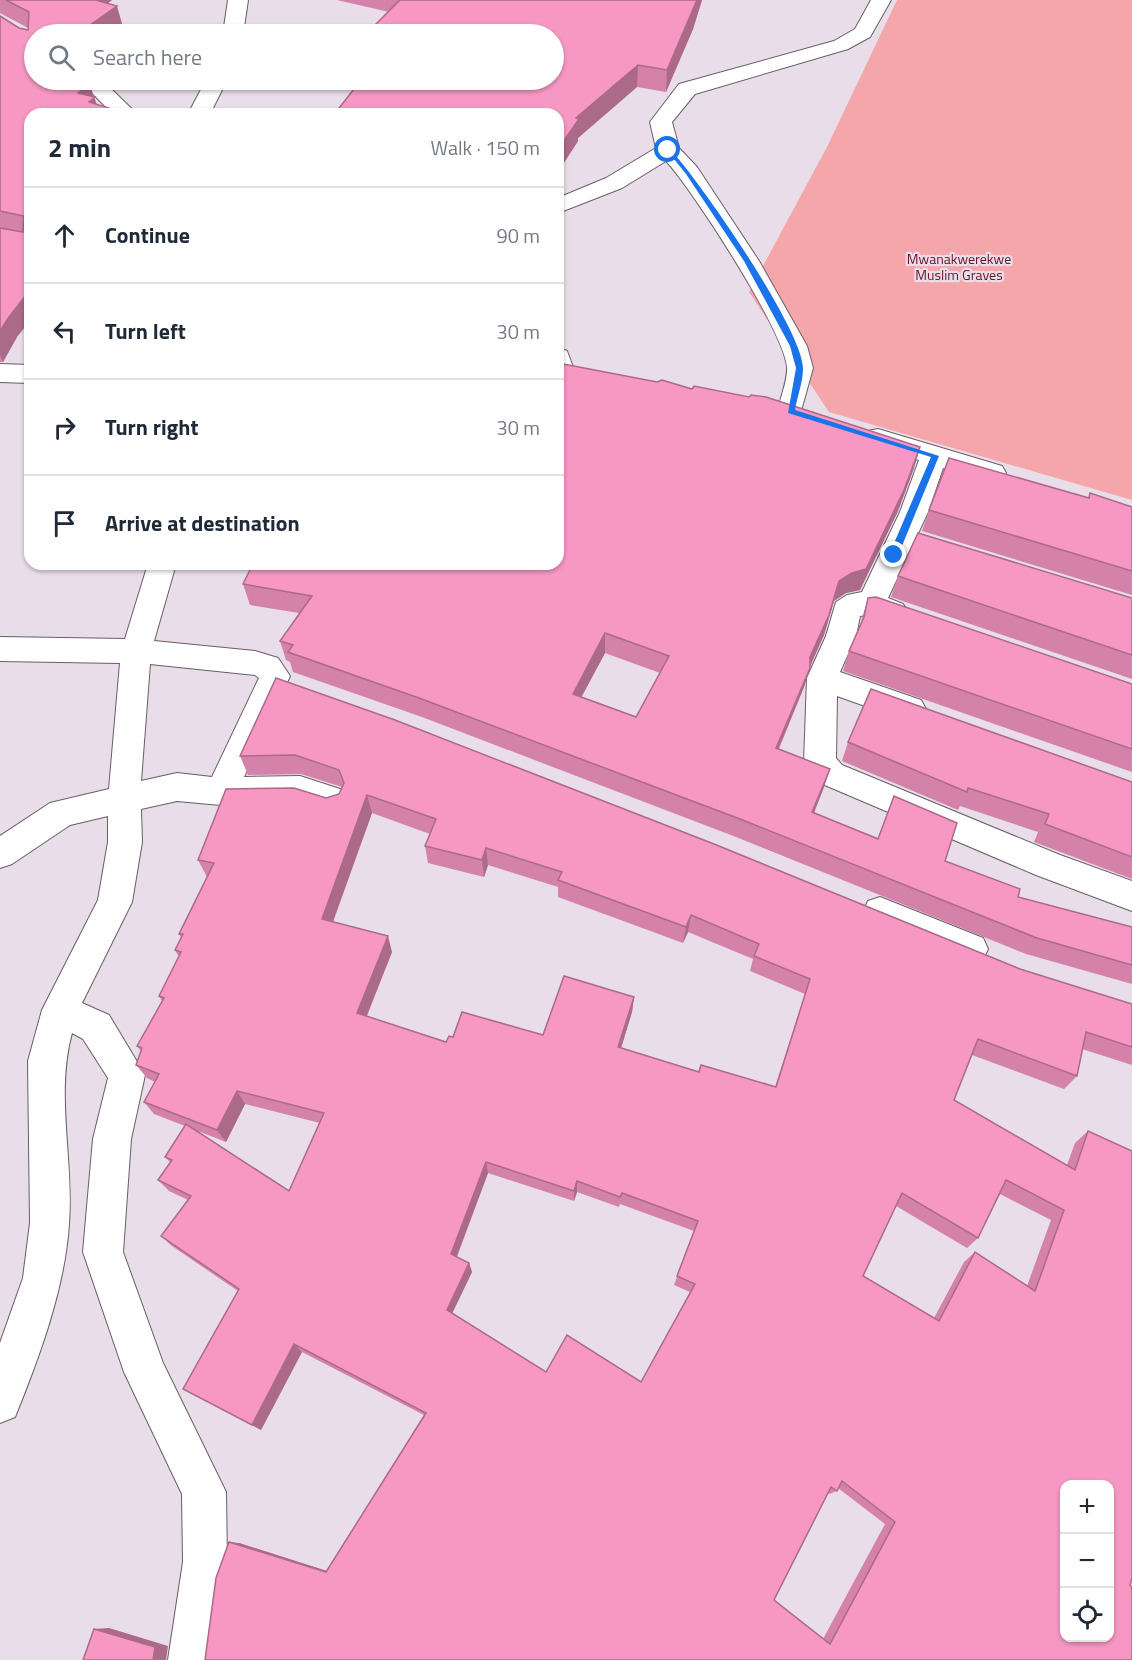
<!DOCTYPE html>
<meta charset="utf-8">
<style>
:root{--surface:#fff;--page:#f6f6f7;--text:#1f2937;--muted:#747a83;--line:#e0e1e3}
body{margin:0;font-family:"Titillium Web",sans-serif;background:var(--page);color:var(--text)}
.controls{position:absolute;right:18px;bottom:18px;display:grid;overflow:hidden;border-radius:12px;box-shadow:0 2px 4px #0004}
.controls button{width:54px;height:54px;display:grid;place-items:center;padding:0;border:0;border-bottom:2px solid var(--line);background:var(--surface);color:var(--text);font:30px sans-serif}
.stop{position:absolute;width:18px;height:18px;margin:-14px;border:4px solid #1a73e8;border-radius:50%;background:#fff}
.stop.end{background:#1a73e8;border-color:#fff;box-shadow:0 2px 6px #0008}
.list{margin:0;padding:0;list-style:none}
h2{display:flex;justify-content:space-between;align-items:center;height:78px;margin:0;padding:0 24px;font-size:26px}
h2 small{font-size:20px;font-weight:400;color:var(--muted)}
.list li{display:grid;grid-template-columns:39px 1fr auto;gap:18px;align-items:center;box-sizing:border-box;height:96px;padding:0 24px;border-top:2px solid var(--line)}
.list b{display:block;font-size:22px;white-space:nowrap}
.list em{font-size:20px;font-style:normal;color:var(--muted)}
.icon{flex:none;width:33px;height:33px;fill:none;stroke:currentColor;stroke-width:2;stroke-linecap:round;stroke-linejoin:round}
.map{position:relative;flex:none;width:1132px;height:1660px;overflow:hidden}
.search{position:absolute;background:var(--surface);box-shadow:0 2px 4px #0004;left:24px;top:24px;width:540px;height:66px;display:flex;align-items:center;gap:15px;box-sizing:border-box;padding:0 21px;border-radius:33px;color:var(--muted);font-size:22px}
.panel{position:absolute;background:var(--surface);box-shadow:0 2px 4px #0004;left:24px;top:108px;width:540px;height:462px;border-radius:18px}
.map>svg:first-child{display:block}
</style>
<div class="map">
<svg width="1132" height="1660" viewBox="0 0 1132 1660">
<rect width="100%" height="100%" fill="#e8dde8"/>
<path fill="#f4a6ab" d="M 897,0 L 1132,0 L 1132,500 L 829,412 L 749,292 L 827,147 Z"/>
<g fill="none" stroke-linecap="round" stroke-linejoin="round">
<defs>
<g id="minor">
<path d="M 228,0 L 248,0 L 243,34 L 223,34 Z"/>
<path d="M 871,0 L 891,0 L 870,37 L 848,49 L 695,94 L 672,122 L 679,148 L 697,167 L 759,261 L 807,346 L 813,368 L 799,418 L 790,421 L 781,418 L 777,412 C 780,399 788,380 787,367 C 784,331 693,190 666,161 L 622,188 L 558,213 L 558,198 L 606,178 L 656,148 L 650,122 L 679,84 L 834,41 L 855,29 Z"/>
<path d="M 79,80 L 102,80 L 137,114 L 113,114 Z"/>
<path d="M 206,80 L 227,80 L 210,114 L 188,114 Z"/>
<path d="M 558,348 L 567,351 L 576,375 L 572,381 L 558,382 Z"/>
<path d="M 0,364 L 30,365 L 30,383 L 0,382 Z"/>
<path d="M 878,429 L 1002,466 L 1006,473 L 1002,480 L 992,483 L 943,468 L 928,512 L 888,598 L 903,604 L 908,612 L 903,620 C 887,625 875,612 860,616 L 856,636 L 840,672 L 921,700 L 926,709 L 921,718 L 910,722 L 837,696 L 836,758 L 842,765 L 1060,855 L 1132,881 L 1132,911 L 1036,875 L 820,783 L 804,763 L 807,678 L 826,636 L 836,602 L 847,595 L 862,592 L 900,512 L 919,460 L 868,445 L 865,438 L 868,431 Z"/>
<path d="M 148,564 L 176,564 L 154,641 L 255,651 L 278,658 L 290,676 L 244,777 L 300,776 L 343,790 L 347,800 L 343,810 L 331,814 L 300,804 L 221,805 L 177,801 L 141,809 L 142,842 L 132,902 L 82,1003 L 109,1015 L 145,1075 L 131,1139 L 123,1252 L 163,1363 L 226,1492 L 227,1562 L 214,1660 L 168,1660 L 183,1562 L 182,1494 L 124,1372 L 83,1252 L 93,1139 L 108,1078 L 83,1039 L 72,1033 C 55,1095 74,1161 69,1224 C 65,1288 39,1358 15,1417 L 0,1423 L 0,1343 L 23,1278 L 30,1223 L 28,1061 L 42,1010 L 98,900 L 108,842 L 108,816 L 70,825 L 12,864 L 0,868 L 0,836 L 50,803 L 109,789 L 120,663 L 0,661 L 0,637 L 125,639 ZM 150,664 L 255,675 L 259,678 L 212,777 L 177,773 L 141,781 Z"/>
<path d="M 880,897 L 983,938 L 988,949 L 983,960 L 971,965 L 868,923 L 863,912 L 868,901 Z"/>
</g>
</defs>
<use href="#minor" stroke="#685e67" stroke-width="2"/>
<use href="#minor" fill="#fff" fill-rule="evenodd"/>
</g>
<g fill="#d482a9" fill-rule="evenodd">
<path d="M 0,0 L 112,0 L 107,3 L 123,27 L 34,34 L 84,80 L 85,82 L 89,83 L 97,105 L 30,114 L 17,337 L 3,362 L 0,362 L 0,16 L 19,28 L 28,30 L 28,28 L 0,13 Z"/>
<path d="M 337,0 L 702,0 L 693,29 L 666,92 L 637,87 L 578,138 L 578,141 L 558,172 L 558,114 L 336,114 L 336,112 L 352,91 L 351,83 L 345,81 L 345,80 L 554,80 L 389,12 Z"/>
<path d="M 914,468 L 898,511 L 860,590 L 846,593 L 834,601 L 824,635 L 810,667 L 804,687 L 779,749 L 824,787 L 814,813 L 878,838 L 894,796 L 945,861 L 1018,897 L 1132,927 L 1132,984 L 1026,954 L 736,837 L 422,717 L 293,672 L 290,662 L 286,660 L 280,641 L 299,613 L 250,605 L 243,584 ZM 605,653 L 660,673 L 636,717 L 581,697 Z"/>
<path d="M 1090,493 L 1132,507 L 1132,595 L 922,531 L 929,510 L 1088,498 Z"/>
<path d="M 898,576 L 1132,598 L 1132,679 L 891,597 Z"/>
<path d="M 868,598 L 1132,684 L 1132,772 L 843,671 L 849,651 L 860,625 Z"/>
<path d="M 276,678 L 1020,969 L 1132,1004 L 1132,1065 L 1082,1049 L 1077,1076 L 1064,1089 L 972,1055 L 954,1100 L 1067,1165 L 1075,1143 L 1088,1131 L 1130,1585 L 1132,1660 L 205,1660 L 239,1543 L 327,1571 L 424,1415 L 302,1352 L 261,1430 L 183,1389 L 238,1291 L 172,1246 L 161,1236 L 188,1200 L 169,1191 L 158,1180 L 170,1162 L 165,1157 L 185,1126 L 154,1114 L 144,1102 L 155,1082 L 147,1078 L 136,1065 L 141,1051 L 137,1046 L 162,1001 L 159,996 L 179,957 L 175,950 L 181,937 L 179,934 L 207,877 L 198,860 L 326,798 L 339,794 L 342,787 L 301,774 L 248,775 L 240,756 ZM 372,813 L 430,834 L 425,846 L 428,863 L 484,877 L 488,865 L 558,887 L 558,897 L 683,943 L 688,932 L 753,959 L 750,971 L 805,994 L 775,1087 L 699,1072 L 621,1048 L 632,1012 L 634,997 L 543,1035 L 453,1037 L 446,1042 L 367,1016 L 392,952 L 333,922 ZM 245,1104 L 320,1123 L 289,1191 L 195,1130 L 226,1142 ZM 488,1173 L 574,1201 L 577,1192 L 619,1207 L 620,1204 L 694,1231 L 674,1285 L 690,1292 L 641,1382 L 546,1372 L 452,1313 L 472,1272 L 469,1263 L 457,1257 ZM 1000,1194 L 1051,1220 L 1027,1286 L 975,1252 L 964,1262 L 934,1318 L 863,1276 L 896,1206 L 967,1248 L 978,1238 ZM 838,1488 L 885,1524 L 823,1639 L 774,1600 L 828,1493 L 829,1494 L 837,1491 Z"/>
<path d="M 848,742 L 1132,782 L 1132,879 L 1034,842 L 1038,832 L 960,806 L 958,810 L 842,761 Z"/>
</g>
<g fill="#ac6a89">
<path d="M 86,0 L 112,0 L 91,17 Z"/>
<path d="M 697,0 L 702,0 L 693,29 L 666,92 L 667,70 Z"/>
<path d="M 117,6 L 123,27 L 112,34 L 77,34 Z"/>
<path d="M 638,65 L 637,87 L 578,138 L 578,141 L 558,172 L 558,149 L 576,118 Z"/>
<path d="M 73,80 L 84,80 L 86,86 L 89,83 L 100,114 L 85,113 Z"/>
<path d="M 112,109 L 114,114 L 107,114 L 107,113 Z"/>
<path d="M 30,290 L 30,321 L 17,337 L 3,362 L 0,355 L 0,331 L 9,317 Z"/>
<path d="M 920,447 L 914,468 L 898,511 L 860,590 L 846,593 L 834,601 L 824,635 L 805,677 L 810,657 L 839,581 Z"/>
<path d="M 605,633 L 605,653 L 573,713 L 573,694 Z"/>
<path d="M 810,668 L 804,687 L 771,766 L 776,748 Z"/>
<path d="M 830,769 L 824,787 L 807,830 L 812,812 Z"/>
<path d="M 367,795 L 372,813 L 328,935 L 322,919 Z"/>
<path d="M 486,848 L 488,865 L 484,877 L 482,860 Z"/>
<path d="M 691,915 L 688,932 L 683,943 L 686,927 Z"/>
<path d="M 388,936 L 392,952 L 362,1027 L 357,1013 Z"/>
<path d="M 634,997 L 632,1012 L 617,1061 L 618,1047 Z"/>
<path d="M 237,1091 L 245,1104 L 226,1142 L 217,1130 Z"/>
<path d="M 486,1162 L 488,1173 L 454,1263 L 451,1254 Z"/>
<path d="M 577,1181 L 577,1192 L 574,1201 L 574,1191 Z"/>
<path d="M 469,1263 L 472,1272 L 450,1318 L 447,1310 Z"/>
<path d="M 294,1344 L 302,1352 L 261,1430 L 252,1425 Z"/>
<path d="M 229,1542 L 239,1543 L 333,1573 L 326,1572 Z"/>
<path d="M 109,1628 L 168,1646 L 166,1660 L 153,1660 L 94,1629 Z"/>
</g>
<g fill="#f697c4" stroke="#ac6a89" stroke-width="1.5" fill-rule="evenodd">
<path d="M 6,0 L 96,0 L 117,6 L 77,34 L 34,34 L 34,80 L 77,80 L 89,83 L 78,93 L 95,97 L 89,102 L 112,109 L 107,113 L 109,114 L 30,114 L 30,221 L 27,225 L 30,225 L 30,290 L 9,317 L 0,331 L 0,228 L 23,232 L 24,216 L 0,211 L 0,16 L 19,28 L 28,30 L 29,12 Z"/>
<path d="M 400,0 L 697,0 L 667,70 L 638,65 L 576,118 L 579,119 L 558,149 L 558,114 L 342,114 L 343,113 L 336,112 L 361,80 L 554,80 L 554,34 L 366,34 Z"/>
<path d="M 558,363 L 657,382 L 662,380 L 692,389 L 694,386 L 749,397 L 751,395 L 766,397 L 920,447 L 904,490 L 866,569 L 852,573 L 839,581 L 829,615 L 810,657 L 810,668 L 776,748 L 830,769 L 812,812 L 878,839 L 894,796 L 957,823 L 945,861 L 1020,889 L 1018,897 L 1132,927 L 1132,965 L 1037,938 L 740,819 L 419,698 L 288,652 L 293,645 L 280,641 L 312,596 L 243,584 L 253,564 L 558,564 ZM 605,633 L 669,656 L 636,717 L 573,694 Z"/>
<path d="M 949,458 L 1089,498 L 1090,493 L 1132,507 L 1132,571 L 929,510 Z"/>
<path d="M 918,533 L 1132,598 L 1132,655 L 898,576 Z"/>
<path d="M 876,597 L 1132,684 L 1132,749 L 849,651 L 864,617 L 868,598 Z"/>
<path d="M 276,678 L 395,720 L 714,844 L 1020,969 L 1132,1004 L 1132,1047 L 1086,1032 L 1077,1076 L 978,1039 L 954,1100 L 1075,1170 L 1088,1131 L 1132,1151 L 1132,1578 L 1130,1585 L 1132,1587 L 1132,1660 L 205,1660 L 216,1578 L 229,1542 L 326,1572 L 426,1413 L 294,1344 L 252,1425 L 183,1389 L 239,1289 L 161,1236 L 191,1196 L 158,1180 L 172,1160 L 165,1157 L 186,1124 L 289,1191 L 324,1113 L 237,1091 L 217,1130 L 144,1102 L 159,1074 L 136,1065 L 142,1048 L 137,1046 L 164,998 L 159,996 L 181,952 L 175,950 L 183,934 L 179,934 L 214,863 L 198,860 L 226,789 L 294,788 L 326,798 L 339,794 L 344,783 L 339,770 L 295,755 L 240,756 ZM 367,795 L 436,819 L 425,846 L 482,860 L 486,848 L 562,872 L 558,880 L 686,927 L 691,915 L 759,944 L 754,956 L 810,979 L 776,1087 L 701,1065 L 699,1072 L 618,1047 L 634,997 L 564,976 L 543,1035 L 462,1012 L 453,1037 L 449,1036 L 446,1042 L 357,1013 L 388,936 L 322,919 ZM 486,1162 L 574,1191 L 577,1181 L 620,1197 L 622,1193 L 698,1221 L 677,1276 L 695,1284 L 641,1382 L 567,1335 L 546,1372 L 447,1310 L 469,1263 L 451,1254 ZM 1006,1180 L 1064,1210 L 1035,1291 L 975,1252 L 939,1321 L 863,1276 L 902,1193 L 978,1238 ZM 842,1481 L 895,1522 L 830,1644 L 774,1600 L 831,1487 L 837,1491 ZM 1065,1485 L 1110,1485 L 1110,1638 L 1065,1638 Z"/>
<path d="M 871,689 L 1132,782 L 1132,857 L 1045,824 L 1049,814 L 968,788 L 967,792 L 848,742 Z"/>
<path d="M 94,1629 L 155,1647 L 153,1660 L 83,1660 Z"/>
</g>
<path fill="#1a73e8" d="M 666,149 L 670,149 C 699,180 804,331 803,369 C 803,382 797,397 795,410 L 939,456 L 897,558 L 889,555 L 931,457 L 788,413 L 796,368 L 790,346 L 744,261 L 686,174 Z"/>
<g text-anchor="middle" stroke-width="4.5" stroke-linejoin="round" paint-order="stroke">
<g font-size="14" fill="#6f1225" stroke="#e8dde8">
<text x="959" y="264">Mwanakwerekwe<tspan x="959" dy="16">Muslim Graves</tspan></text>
</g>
</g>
</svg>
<div class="controls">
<button>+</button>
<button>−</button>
<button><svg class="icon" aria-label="locate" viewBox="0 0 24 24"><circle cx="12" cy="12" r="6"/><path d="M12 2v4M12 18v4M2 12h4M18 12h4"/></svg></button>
</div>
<div class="stop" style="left:668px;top:150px"></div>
<div class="stop end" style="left:894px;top:555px"></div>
<div class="search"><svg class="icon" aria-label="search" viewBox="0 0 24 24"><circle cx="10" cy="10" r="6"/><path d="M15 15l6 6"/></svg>Search here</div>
<section class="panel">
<h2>2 min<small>Walk · 150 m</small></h2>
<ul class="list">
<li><svg class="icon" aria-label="ahead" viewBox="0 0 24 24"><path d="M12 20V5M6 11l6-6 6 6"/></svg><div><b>Continue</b></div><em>90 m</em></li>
<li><svg class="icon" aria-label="left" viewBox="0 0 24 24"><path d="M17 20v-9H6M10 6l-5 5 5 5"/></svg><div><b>Turn left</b></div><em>30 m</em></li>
<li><svg class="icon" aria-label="right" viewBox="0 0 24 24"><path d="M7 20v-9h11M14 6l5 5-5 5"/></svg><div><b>Turn right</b></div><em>30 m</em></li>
<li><svg class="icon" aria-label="arrive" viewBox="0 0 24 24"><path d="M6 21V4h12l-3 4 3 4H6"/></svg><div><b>Arrive at destination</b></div></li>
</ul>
</section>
</div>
